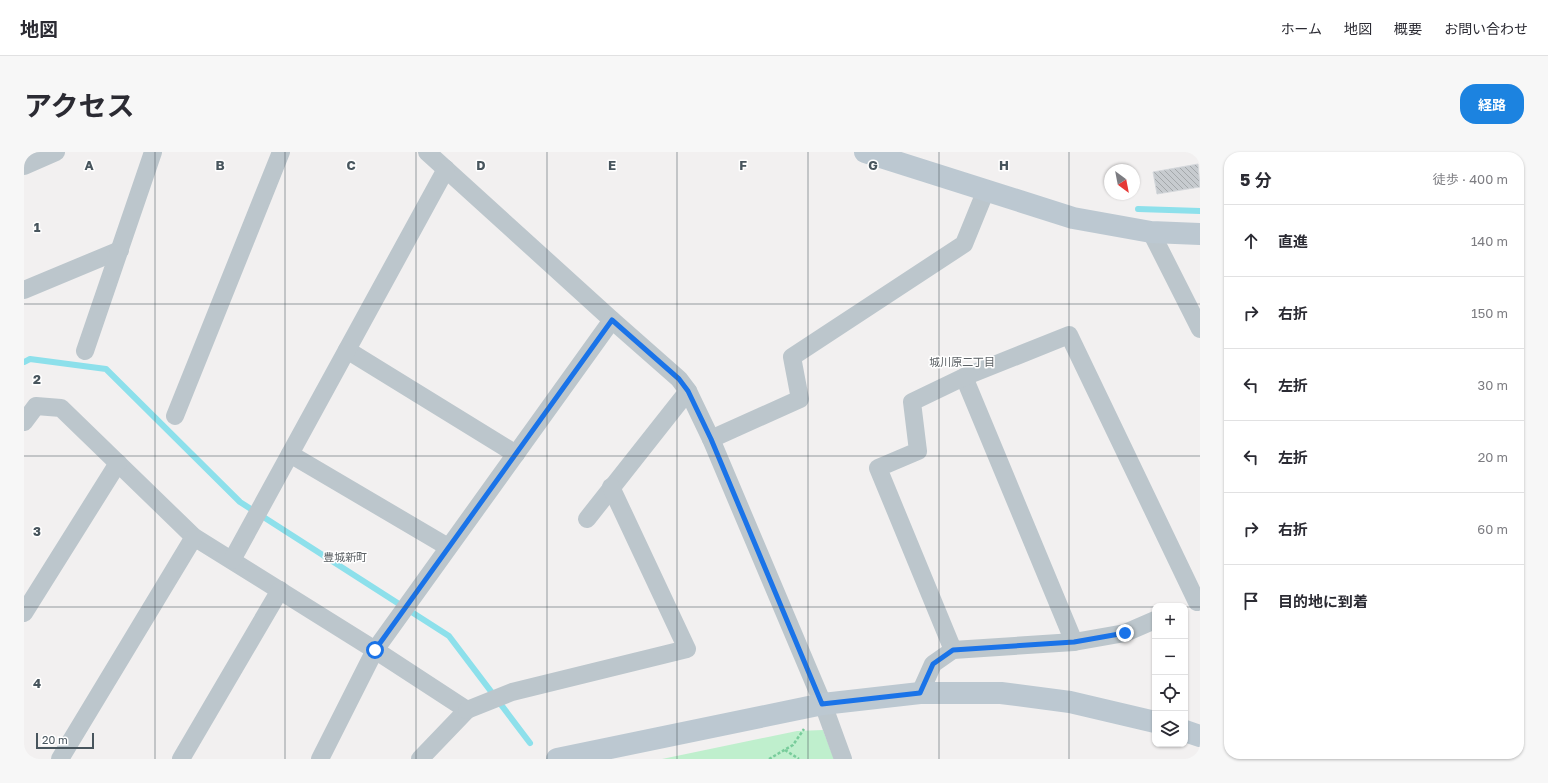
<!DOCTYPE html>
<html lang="ja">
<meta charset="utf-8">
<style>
:root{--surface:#fff;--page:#f7f7f7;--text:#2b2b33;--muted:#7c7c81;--line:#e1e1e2;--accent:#1c83e0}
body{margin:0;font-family:"Golos Text","Noto Sans JP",sans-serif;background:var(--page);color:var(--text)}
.controls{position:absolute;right:12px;bottom:12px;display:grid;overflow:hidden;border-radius:8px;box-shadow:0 1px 3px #0004}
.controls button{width:36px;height:36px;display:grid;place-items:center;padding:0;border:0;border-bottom:1px solid var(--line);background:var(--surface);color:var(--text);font:20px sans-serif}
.compass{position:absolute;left:1080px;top:12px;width:36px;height:36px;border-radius:50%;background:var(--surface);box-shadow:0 1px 3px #0004;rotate:148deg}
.scale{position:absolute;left:12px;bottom:10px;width:58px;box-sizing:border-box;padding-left:4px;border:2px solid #48555d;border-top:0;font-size:11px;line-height:14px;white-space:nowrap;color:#48555d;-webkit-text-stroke:3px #fff;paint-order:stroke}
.stop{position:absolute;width:12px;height:12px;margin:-9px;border:3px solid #1a73e8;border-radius:50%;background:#fff}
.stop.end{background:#1a73e8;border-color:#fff;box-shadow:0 1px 4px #0008}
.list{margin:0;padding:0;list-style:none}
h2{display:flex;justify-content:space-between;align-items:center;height:52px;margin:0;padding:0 16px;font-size:17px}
h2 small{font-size:13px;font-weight:400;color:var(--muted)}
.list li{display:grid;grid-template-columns:26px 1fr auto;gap:12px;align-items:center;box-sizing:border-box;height:72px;padding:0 16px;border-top:1px solid var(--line)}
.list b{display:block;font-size:15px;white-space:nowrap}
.list em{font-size:13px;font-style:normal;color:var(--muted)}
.icon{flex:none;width:22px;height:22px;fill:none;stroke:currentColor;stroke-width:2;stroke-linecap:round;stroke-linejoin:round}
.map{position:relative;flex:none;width:1176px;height:607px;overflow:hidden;border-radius:16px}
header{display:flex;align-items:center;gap:24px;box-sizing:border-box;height:56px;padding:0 20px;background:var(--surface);border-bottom:1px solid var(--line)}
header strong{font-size:19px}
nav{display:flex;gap:22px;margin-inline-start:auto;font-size:14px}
.intro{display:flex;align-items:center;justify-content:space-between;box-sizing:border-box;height:96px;padding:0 24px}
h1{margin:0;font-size:28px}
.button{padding:10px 18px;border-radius:16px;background:var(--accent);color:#fff;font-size:14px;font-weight:700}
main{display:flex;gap:24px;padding:0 24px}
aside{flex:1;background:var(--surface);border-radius:16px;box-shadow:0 1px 3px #0004}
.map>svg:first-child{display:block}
</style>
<header>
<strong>地図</strong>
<nav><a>ホーム</a><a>地図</a><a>概要</a><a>お問い合わせ</a></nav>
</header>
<div class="intro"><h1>アクセス</h1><a class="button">経路</a></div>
<main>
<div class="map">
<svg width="1176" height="607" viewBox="0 0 1176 607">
<defs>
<pattern id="building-back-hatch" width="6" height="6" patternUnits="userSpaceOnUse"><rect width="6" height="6" fill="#c7cbcf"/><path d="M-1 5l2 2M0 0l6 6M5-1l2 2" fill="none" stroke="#a4a8ab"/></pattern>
</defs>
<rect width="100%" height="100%" fill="#f2f0f0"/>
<path fill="#bfefcd" d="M 799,578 L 810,607 L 638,607 L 773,579 Z"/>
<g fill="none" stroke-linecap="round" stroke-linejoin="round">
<g stroke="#8de0eb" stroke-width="6">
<path d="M 1114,57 L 1176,59"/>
<path d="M 0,210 L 6,207 L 82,217 L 216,350 L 425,484 L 506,591"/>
</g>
</g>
<path fill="url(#building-back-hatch)" stroke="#d4d7db" d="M 1174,12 L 1176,35 L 1133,42 L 1129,20 Z"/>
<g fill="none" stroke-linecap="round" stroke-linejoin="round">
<g stroke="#78cc9b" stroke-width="2.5" stroke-dasharray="3 2" stroke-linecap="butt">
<path d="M 761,598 L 775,607"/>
<path d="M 745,607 L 769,593 L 780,577"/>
</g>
<g stroke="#bcc6cc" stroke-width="18">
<path d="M 403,0 L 588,168 L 655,227 L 664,239 L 687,287 L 799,552 L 819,607"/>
<path d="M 0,14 L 32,0"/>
<path d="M 1127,80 L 1176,177"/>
<path d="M 0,138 L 96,98"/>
<path d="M 323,198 L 492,302"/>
<path d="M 61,199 L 129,0"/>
<path d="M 940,225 L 1050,490"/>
<path d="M 151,264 L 257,0"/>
<path d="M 0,270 L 12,254 L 37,256 L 170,385 L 351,498 L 443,558 L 396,607"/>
<path d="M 687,287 L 776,247 L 768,205 L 940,92 L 962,38"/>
<path d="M 266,302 L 424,395"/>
<path d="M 563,367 L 664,239"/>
<path d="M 208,408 L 422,17"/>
<path d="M 0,461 L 94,311"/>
<path d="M 929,498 L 854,316 L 894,299 L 888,250 L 940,225 L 1045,183 L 1173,450"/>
<path d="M 896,541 L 909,512 L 929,498 L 1050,490 L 1101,481 L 1131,468"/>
<path d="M 443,558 L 488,540 L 663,497 L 587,335"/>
<path d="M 36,607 L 170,385"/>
<path d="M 157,607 L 256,438"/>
<path d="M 296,607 L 351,498 L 588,168"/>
</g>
<g stroke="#bcc8d1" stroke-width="22">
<path d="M 841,0 L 1049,66 L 1127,80 L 1176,82"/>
<path d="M 1161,579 L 1176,584"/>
<path d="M 533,607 L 799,552 L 896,541 L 977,541 L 1046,550 L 1131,570"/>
</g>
</g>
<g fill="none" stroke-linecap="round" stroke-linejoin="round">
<path stroke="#1a73e8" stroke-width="5" d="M 351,498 L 588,168 L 655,227 L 664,239 L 687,287 L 798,552 L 896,541 L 909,512 L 929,498 L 1050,490 L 1101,481"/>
</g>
<path fill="none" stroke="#48555d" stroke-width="1" stroke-opacity="0.55" d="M 131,0 L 131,607M 261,0 L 261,607M 392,0 L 392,607M 523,0 L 523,607M 653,0 L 653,607M 784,0 L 784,607M 915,0 L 915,607M 1045,0 L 1045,607M 0,152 L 1176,152M 0,304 L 1176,304M 0,455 L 1131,455M 1161,455 L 1176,455"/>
<g text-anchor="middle" stroke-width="3" stroke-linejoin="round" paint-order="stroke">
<g font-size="11" fill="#5c6165" stroke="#fff">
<text x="938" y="214">城川原二丁目</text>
<text x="321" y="409">豊城新町</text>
</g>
</g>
<g font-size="13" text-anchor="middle" font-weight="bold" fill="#48555d" stroke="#fff" stroke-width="3" stroke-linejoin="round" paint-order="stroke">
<text x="65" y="18">A</text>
<text x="196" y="18">B</text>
<text x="327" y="18">C</text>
<text x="457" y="18">D</text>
<text x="588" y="18">E</text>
<text x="719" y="18">F</text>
<text x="849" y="18">G</text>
<text x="980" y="18">H</text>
<text x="13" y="80">1</text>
<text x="13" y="232">2</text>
<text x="13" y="384">3</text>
<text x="13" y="536">4</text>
</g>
</svg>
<div class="controls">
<button>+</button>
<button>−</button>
<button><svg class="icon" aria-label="locate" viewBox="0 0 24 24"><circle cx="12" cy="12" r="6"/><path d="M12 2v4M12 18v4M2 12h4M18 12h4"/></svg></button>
<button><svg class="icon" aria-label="layers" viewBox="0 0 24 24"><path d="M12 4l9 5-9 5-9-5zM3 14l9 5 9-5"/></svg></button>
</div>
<svg class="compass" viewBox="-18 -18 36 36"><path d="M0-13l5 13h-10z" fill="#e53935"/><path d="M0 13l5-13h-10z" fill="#7c7c81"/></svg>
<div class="scale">20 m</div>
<div class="stop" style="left:351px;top:498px"></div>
<div class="stop end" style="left:1101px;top:481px"></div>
</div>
<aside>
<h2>5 分<small>徒歩 · 400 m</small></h2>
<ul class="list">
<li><svg class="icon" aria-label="ahead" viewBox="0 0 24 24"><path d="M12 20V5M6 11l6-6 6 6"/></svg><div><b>直進</b></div><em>140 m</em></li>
<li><svg class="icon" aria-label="right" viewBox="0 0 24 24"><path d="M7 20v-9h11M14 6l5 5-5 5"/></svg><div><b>右折</b></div><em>150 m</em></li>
<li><svg class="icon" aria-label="left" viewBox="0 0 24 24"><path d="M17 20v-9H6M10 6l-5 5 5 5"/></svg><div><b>左折</b></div><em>30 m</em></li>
<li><svg class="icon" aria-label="left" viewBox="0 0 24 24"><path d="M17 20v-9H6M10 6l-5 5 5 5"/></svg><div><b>左折</b></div><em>20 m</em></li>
<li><svg class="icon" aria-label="right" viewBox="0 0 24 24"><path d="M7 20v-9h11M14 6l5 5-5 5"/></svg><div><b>右折</b></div><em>60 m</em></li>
<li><svg class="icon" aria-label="arrive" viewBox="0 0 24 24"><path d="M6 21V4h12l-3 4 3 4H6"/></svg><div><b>目的地に到着</b></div></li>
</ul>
</aside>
</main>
